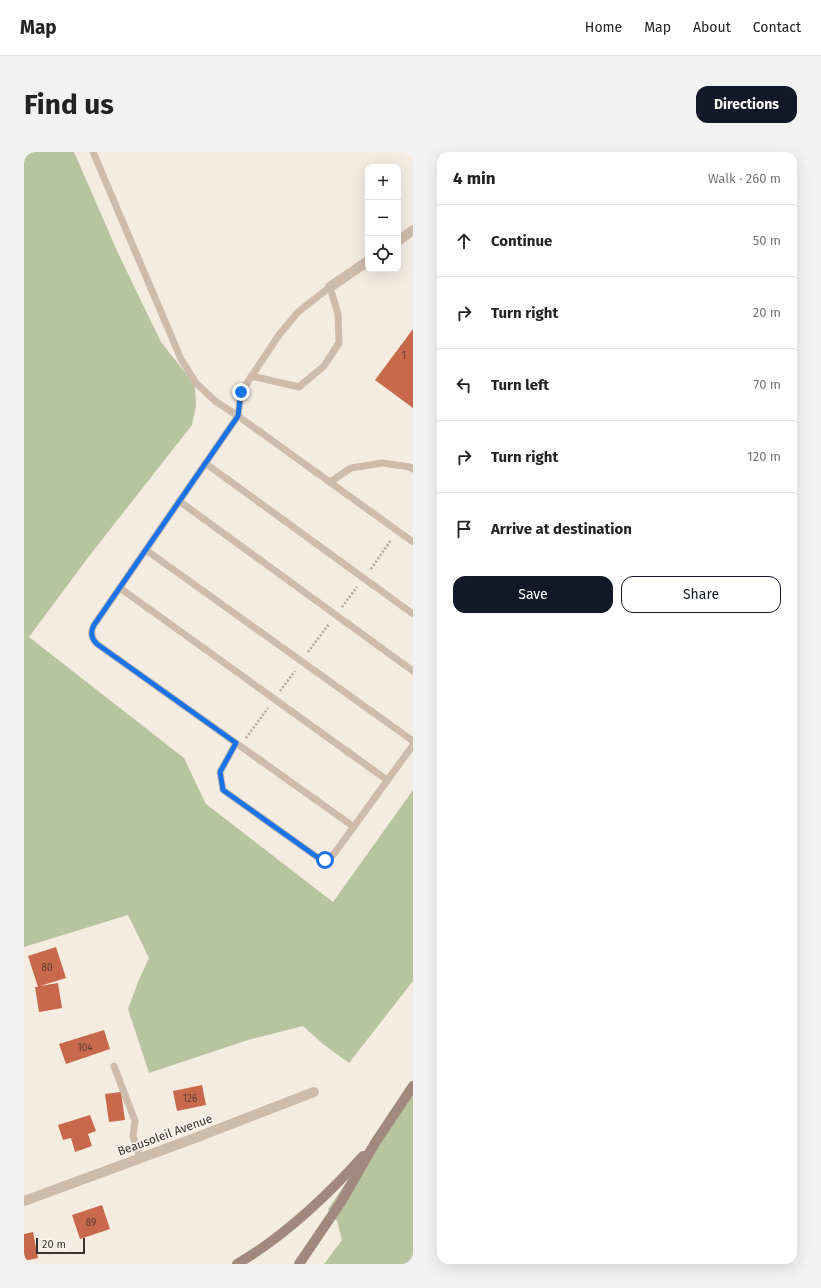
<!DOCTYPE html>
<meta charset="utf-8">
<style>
:root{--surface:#fff;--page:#f2f2f2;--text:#222;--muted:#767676;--line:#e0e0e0;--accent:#111827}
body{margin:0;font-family:"Fira Sans",sans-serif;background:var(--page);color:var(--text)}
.controls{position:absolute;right:12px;top:12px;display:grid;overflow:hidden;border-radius:8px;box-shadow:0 4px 16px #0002}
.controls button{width:36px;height:36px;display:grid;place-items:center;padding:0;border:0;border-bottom:1px solid var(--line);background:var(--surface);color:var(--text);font:20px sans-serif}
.scale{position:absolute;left:12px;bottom:10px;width:49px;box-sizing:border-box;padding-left:4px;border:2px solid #3b302b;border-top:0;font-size:11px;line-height:14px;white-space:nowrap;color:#3b302b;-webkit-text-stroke:3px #fbf5ee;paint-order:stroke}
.stop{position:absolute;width:12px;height:12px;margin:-9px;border:3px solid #1a73e8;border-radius:50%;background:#fff}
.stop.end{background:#1a73e8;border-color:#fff;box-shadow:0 1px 4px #0008}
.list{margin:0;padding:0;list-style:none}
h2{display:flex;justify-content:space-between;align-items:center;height:52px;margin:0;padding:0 16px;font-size:17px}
h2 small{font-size:13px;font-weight:400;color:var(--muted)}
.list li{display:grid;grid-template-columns:26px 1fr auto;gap:12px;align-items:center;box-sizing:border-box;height:72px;padding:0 16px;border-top:1px solid var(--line)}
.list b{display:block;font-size:15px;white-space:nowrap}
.list em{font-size:13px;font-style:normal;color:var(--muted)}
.actions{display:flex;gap:8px;padding:12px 16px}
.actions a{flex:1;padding:9px 0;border:1px solid var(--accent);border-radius:12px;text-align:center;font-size:14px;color:var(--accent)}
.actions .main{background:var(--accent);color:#fff}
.icon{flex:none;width:22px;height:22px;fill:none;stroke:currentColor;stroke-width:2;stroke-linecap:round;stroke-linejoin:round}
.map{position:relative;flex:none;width:389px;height:1112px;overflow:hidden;border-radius:12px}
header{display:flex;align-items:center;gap:24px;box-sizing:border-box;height:56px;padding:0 20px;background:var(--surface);border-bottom:1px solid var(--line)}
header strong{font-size:19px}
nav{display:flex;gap:22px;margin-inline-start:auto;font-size:14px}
.intro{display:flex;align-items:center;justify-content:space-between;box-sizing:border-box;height:96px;padding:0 24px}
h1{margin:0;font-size:28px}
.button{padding:10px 18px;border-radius:12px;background:var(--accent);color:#fff;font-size:14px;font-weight:700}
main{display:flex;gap:24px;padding:0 24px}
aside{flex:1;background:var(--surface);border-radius:12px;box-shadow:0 4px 16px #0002}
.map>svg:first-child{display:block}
</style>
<header>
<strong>Map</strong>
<nav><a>Home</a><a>Map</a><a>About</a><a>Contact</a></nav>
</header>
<div class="intro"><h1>Find us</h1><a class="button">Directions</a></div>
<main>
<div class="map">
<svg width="389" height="1112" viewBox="0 0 389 1112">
<rect width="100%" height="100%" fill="#f4ebe1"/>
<g fill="#b8c4a0">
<path d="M 0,0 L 50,0 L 94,101 L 137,190 L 171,233 L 172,254 L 168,273 L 66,403 L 5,485 L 160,606 L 182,652 L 309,750 L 389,638 L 389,829 L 325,911 L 299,892 L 279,874 L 224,888 L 125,921 L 104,857 L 114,830 L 125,806 L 104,763 L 0,795 Z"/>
<path d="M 389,933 L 389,1112 L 300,1112 L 318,1088 L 313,1069 L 304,1057 Z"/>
</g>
<g fill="#c8694b">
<path d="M 389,177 L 389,256 L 351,228 Z"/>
<path d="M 32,795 L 42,826 L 16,834 L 34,831 L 38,856 L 15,860 L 11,835 L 14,835 L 4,804 Z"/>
<path d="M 80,878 L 86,897 L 42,912 L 35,892 Z"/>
<path d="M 178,933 L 182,953 L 153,959 L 149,939 Z"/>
<path d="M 97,940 L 101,968 L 85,970 L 81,942 Z"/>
<path d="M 66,963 L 72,979 L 64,982 L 68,994 L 51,1000 L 47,986 L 39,988 L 34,973 Z"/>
<path d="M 78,1053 L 86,1077 L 56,1087 L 48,1063 Z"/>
<path d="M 9,1080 L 14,1106 L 0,1109 L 0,1082 Z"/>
</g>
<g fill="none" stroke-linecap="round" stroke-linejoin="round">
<g stroke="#b9a596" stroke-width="2.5" stroke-dasharray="2 2" stroke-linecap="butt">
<path d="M 347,417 L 367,388"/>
<path d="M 318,455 L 333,435"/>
<path d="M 284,500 L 305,472"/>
<path d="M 256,539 L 271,519"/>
<path d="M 222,586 L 244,556"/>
</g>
<g stroke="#cdbbac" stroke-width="7">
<path d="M 69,0 L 157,207 L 172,231 L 191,249 L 214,264 L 389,390"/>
<path d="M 227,224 L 275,235 L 300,214 L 315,191 L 314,162 L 306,135 L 274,160 L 255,183 L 217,240 L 214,264 L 205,277 L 70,473 C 66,480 67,486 73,492 L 330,675"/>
<path d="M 181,311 L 389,462"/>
<path d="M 306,330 L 327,316 L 358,311 L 386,315 L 389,317"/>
<path d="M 155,349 L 389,519"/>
<path d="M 122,398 L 389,589"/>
<path d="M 96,436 L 363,628"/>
<path d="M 212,591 L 196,620 L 199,638 L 293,705 L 301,708 L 310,702 L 389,593"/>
<path d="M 90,914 L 111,969 L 109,984 L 116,1006"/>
</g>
<g stroke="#cdbbac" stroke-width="10">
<path d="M 374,89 L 389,78"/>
<path d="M 306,135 L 344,109"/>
<path d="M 0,1049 L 171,986 L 290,940"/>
</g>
<g stroke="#a18a7d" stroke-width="10">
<path d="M 213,1112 C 261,1084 302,1045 339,1004"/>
<path d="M 275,1112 L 317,1050 L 351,991 L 389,934"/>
</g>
</g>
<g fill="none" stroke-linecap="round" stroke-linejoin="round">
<path stroke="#1a73e8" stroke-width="5" d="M 217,240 L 214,264 L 205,277 L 70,473 C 66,480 67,486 73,492 L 212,591 L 196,620 L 199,638 L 293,705 L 301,708"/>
</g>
<g text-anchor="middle" stroke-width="3" stroke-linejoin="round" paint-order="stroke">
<g font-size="10" fill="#5e3e33">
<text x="380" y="207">1</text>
<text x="23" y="819">80</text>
<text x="61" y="899">104</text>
<text x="166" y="950">126</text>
<text x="67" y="1074">89</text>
</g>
<g font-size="12" fill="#3b302b" stroke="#fbf5ee">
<text transform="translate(141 983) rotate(-20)" y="4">Beausoleil Avenue</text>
</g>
</g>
</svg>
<div class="controls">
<button>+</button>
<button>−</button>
<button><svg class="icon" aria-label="locate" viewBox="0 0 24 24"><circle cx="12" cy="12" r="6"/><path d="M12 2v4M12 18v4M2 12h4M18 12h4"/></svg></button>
</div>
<div class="scale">20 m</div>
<div class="stop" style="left:301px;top:708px"></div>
<div class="stop end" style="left:217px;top:240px"></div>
</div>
<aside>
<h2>4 min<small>Walk · 260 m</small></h2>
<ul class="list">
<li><svg class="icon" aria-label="ahead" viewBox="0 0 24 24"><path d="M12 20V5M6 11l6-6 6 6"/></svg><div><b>Continue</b></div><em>50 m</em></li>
<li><svg class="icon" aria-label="right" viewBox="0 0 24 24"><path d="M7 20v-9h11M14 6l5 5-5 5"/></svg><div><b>Turn right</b></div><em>20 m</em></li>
<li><svg class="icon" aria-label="left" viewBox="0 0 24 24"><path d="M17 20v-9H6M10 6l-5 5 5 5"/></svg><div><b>Turn left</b></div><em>70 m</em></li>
<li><svg class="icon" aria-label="right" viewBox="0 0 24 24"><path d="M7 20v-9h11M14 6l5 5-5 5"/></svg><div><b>Turn right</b></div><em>120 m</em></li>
<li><svg class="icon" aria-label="arrive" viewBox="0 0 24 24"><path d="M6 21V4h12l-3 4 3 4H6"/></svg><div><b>Arrive at destination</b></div></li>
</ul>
<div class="actions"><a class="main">Save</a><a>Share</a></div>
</aside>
</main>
